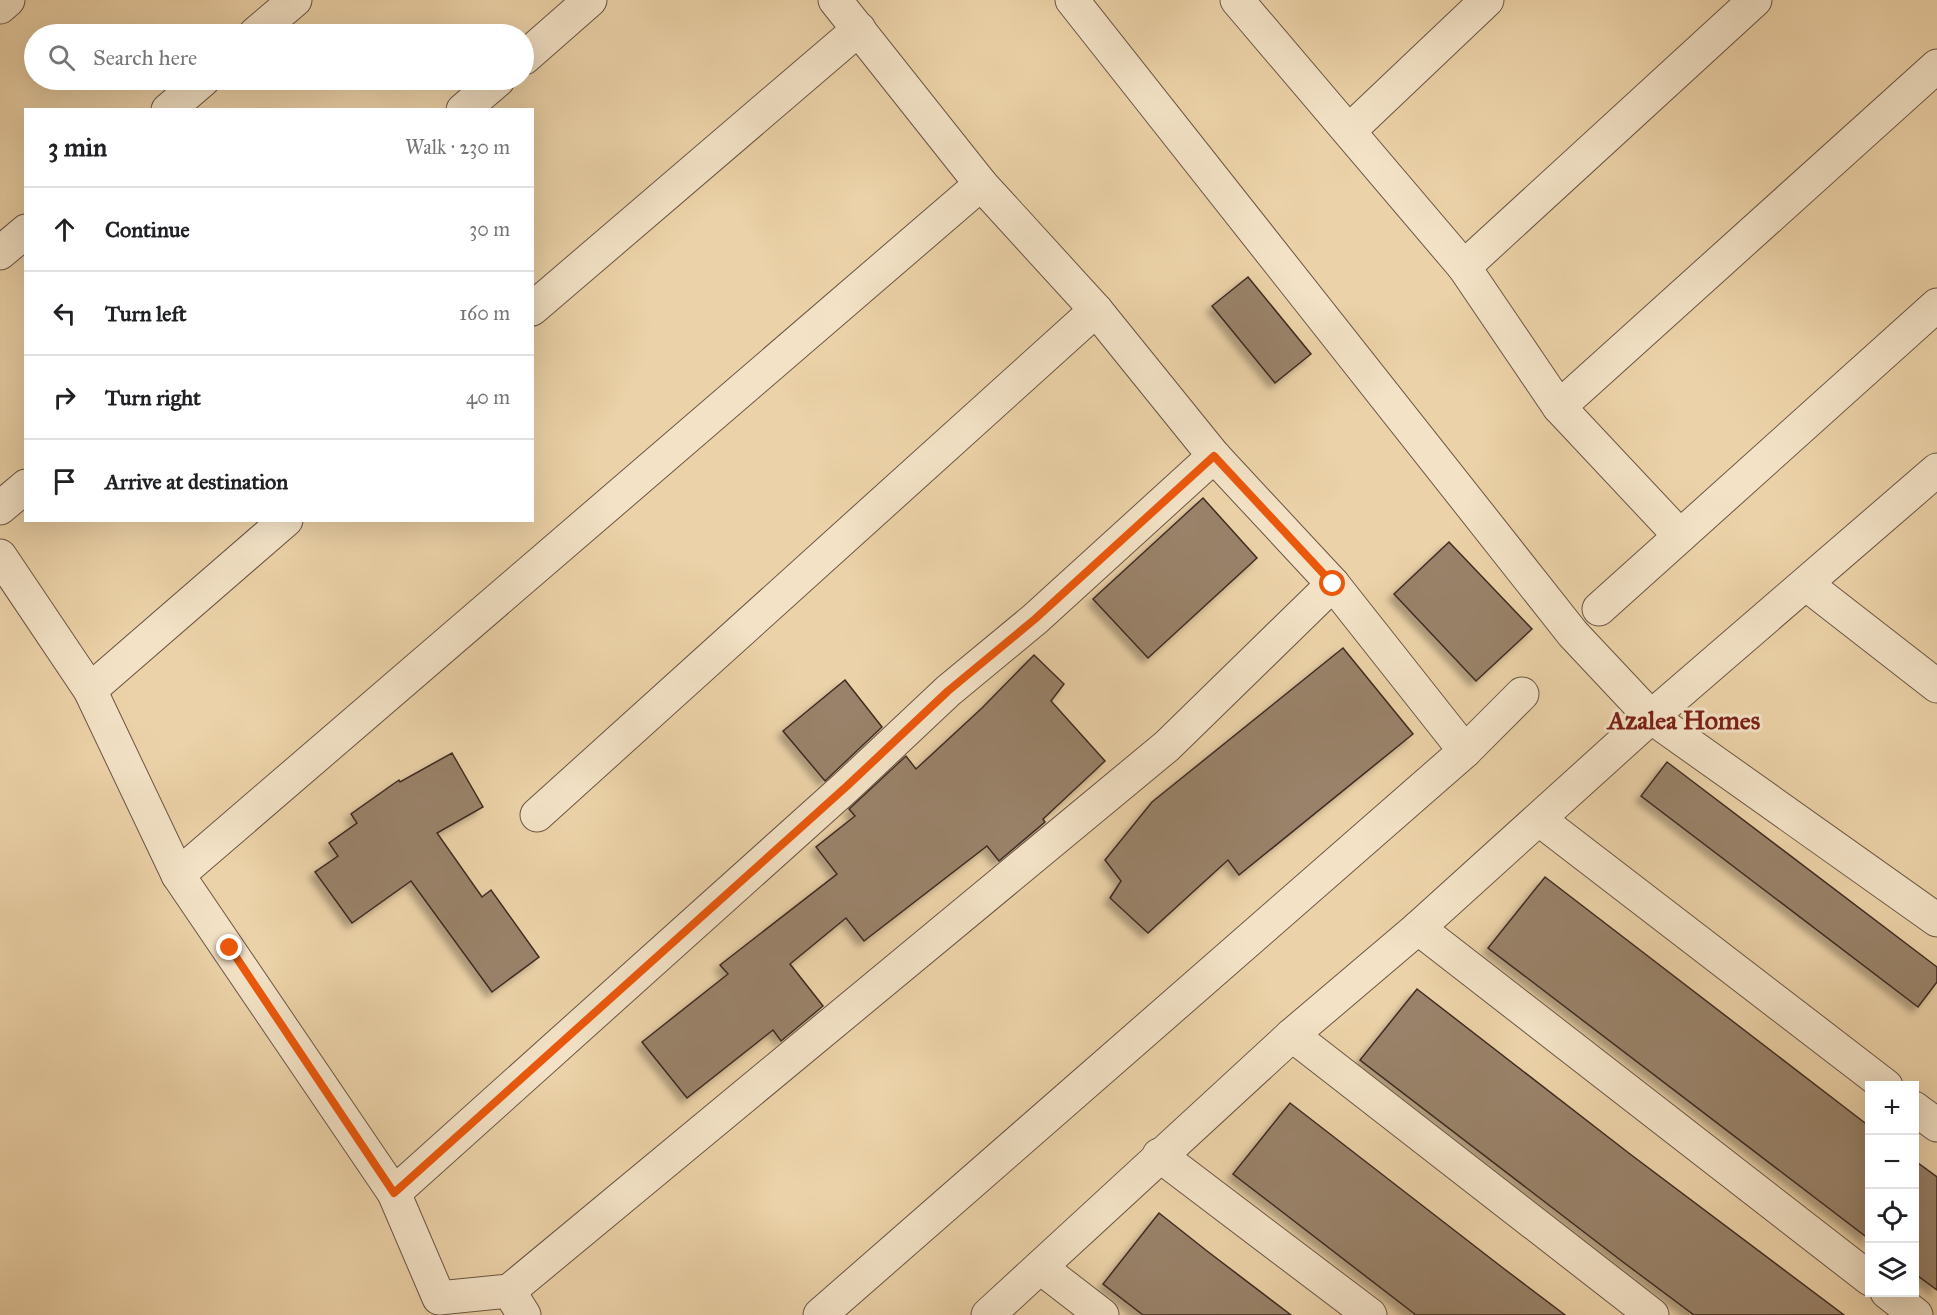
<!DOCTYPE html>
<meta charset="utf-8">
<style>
:root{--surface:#fff;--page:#f6f6f6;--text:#202124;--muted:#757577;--line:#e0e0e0}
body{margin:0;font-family:"IM FELL Great Primer",serif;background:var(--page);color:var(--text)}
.controls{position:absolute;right:18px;bottom:18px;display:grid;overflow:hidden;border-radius:0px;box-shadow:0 6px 24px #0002}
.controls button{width:54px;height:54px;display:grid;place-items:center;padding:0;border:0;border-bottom:2px solid var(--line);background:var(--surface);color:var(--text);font:30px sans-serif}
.stop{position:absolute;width:18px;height:18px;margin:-14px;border:4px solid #ea580c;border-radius:50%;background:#fff}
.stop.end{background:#ea580c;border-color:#fff;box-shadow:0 2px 6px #0008}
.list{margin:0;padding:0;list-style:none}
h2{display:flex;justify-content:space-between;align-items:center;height:78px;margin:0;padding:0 24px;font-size:26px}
h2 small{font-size:20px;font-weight:400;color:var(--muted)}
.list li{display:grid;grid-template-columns:39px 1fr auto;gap:18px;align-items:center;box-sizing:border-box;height:84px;padding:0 24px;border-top:2px solid var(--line)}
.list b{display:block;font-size:22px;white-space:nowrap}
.list em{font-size:20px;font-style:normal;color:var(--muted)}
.icon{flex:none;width:33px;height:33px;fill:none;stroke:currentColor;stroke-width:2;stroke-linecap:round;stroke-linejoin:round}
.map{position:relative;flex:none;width:1937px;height:1315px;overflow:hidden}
.search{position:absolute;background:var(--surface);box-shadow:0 6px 24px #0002;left:24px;top:24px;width:510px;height:66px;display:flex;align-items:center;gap:15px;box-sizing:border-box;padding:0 21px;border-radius:33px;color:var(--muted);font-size:22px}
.panel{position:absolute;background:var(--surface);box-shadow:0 6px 24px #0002;left:24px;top:108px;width:510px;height:414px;border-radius:0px}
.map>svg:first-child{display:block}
</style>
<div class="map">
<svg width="1937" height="1315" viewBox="0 0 1937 1315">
<defs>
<filter id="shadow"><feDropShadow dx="-5.5" dy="5.5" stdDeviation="3" flood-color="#0004"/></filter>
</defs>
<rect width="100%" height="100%" fill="#ecd2a8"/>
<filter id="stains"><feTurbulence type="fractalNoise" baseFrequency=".00333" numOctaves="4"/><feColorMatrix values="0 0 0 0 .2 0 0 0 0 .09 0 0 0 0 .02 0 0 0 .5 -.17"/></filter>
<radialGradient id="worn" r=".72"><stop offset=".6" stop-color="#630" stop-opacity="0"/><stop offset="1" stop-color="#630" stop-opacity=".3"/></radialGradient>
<g fill="#998269" stroke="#3f2b24" stroke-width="1.5" filter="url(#shadow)">
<path d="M 1248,277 L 1311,354 L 1275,383 L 1212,306 Z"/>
<path d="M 1203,498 L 1257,558 L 1148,658 L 1093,599 Z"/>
<path d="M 1449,542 L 1532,629 L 1476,681 L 1394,594 Z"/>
<path d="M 1343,648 L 1413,734 L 1239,875 L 1228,860 L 1148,933 L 1110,898 L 1121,881 L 1105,860 L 1152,802 Z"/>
<path d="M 1034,655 L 1064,684 L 1051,701 L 1105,761 L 1043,819 L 1045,822 L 999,861 L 987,846 L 864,941 L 846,918 L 790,964 L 823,1006 L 781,1041 L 773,1030 L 687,1098 L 642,1042 L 728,974 L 720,965 L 837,874 L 816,847 L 855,816 L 849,809 L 906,756 L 916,769 L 982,708 Z"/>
<path d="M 845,680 L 882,727 L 825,781 L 783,731 Z"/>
<path d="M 452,753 L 483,807 L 437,833 L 482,897 L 491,890 L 539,957 L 492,992 L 411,881 L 352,923 L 315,872 L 338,856 L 329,843 L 357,823 L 351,814 L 399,780 L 400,782 Z"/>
<path d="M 1667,762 L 1937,967 L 1937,982 L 1918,1007 L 1641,796 Z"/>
<path d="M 1545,877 L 1869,1126 L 1869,1239 L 1488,948 Z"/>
<path d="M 1417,989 L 1630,1154 L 1844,1315 L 1694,1315 L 1623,1262 L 1360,1060 Z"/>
<path d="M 1290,1103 L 1503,1268 L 1565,1315 L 1416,1315 L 1233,1174 Z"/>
<path d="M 1914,1160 L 1937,1177 L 1937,1290 L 1914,1273 Z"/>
<path d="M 1159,1213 L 1207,1251 L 1291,1315 L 1143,1315 L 1103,1284 Z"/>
</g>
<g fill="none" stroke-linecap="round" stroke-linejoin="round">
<defs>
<g id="street">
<path d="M 835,0 L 981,184 L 1096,310 L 1214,456 L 1333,584 L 1465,751"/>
<path d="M 1072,0 L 1573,634 L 1651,717 L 1937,920"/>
<path d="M 1237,0 L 1464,267 L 1559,407 L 1680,536"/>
<path d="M 0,7 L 8,0"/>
<path d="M 255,34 L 295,0"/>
<path d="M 524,58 L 590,0"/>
<path d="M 168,110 L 203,80"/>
<path d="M 463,110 L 498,80"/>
<path d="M 1349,131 L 1487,0"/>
<path d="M 0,253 L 26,231"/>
<path d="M 1464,267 L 1755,0"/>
<path d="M 532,309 L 859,29"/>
<path d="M 1559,407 L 1937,66"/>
<path d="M 0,508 L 26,486"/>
<path d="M 0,556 L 90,690 L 178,875 L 394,1193 L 439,1298 L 509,1291 L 524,1315"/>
<path d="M 1806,584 L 1937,686"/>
<path d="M 1599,609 L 1937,305"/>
<path d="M 90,690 L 286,520"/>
<path d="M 537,815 L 1096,310"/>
<path d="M 1540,820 L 1886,1086"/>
<path d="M 178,875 L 981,184"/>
<path d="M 1418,928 L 1870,1279"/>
<path d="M 1292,1035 L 1652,1315"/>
<path d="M 1914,1108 L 1937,1125"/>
<path d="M 1159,1155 L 1370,1315"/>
<path d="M 394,1193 L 847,786 L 948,691 L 1035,619 L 1214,456"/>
<path d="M 1041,1268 L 1102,1315"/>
<path d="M 509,1291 L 1167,746 L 1333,584"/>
<path d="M 1887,1292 L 1916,1315"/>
<path d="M 820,1315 L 1465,751 L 1522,694"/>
<path d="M 988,1315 L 1292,1035 L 1418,928 L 1651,717 L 1937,470"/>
</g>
</defs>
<use href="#street" stroke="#6a5545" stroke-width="35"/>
<use href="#street" stroke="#f3e2c6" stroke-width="33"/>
</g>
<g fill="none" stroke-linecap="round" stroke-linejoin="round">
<path stroke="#ea580c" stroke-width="8" d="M 230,948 L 394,1193 L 847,786 L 948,691 L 1035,619 L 1214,456 L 1333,584"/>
</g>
<g text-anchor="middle" stroke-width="6" stroke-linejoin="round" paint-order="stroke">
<g font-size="26" font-weight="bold" fill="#7a1f14" stroke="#f3e2c6">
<text x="1684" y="729">Azalea Homes</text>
</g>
</g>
<rect width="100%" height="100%" filter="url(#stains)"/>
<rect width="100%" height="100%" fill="url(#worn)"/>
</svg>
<div class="controls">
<button>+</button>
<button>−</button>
<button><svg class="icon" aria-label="locate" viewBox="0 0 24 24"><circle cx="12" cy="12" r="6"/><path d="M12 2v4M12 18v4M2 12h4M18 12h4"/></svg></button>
<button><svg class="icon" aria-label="layers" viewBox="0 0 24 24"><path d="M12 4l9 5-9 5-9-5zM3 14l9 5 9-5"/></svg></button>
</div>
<div class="stop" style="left:1333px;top:584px"></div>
<div class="stop end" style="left:230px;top:948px"></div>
<div class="search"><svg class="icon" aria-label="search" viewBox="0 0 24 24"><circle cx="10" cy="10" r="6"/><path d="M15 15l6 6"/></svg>Search here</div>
<section class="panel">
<h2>3 min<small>Walk · 230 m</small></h2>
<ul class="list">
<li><svg class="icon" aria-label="ahead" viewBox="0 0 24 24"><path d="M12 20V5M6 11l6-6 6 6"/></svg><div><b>Continue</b></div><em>30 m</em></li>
<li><svg class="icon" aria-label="left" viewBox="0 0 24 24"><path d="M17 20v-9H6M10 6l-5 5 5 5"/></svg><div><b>Turn left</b></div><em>160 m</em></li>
<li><svg class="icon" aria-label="right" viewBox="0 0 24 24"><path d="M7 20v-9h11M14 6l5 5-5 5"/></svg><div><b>Turn right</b></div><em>40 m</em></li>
<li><svg class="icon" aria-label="arrive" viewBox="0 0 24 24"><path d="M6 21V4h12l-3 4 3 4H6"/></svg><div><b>Arrive at destination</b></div></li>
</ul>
</section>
</div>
